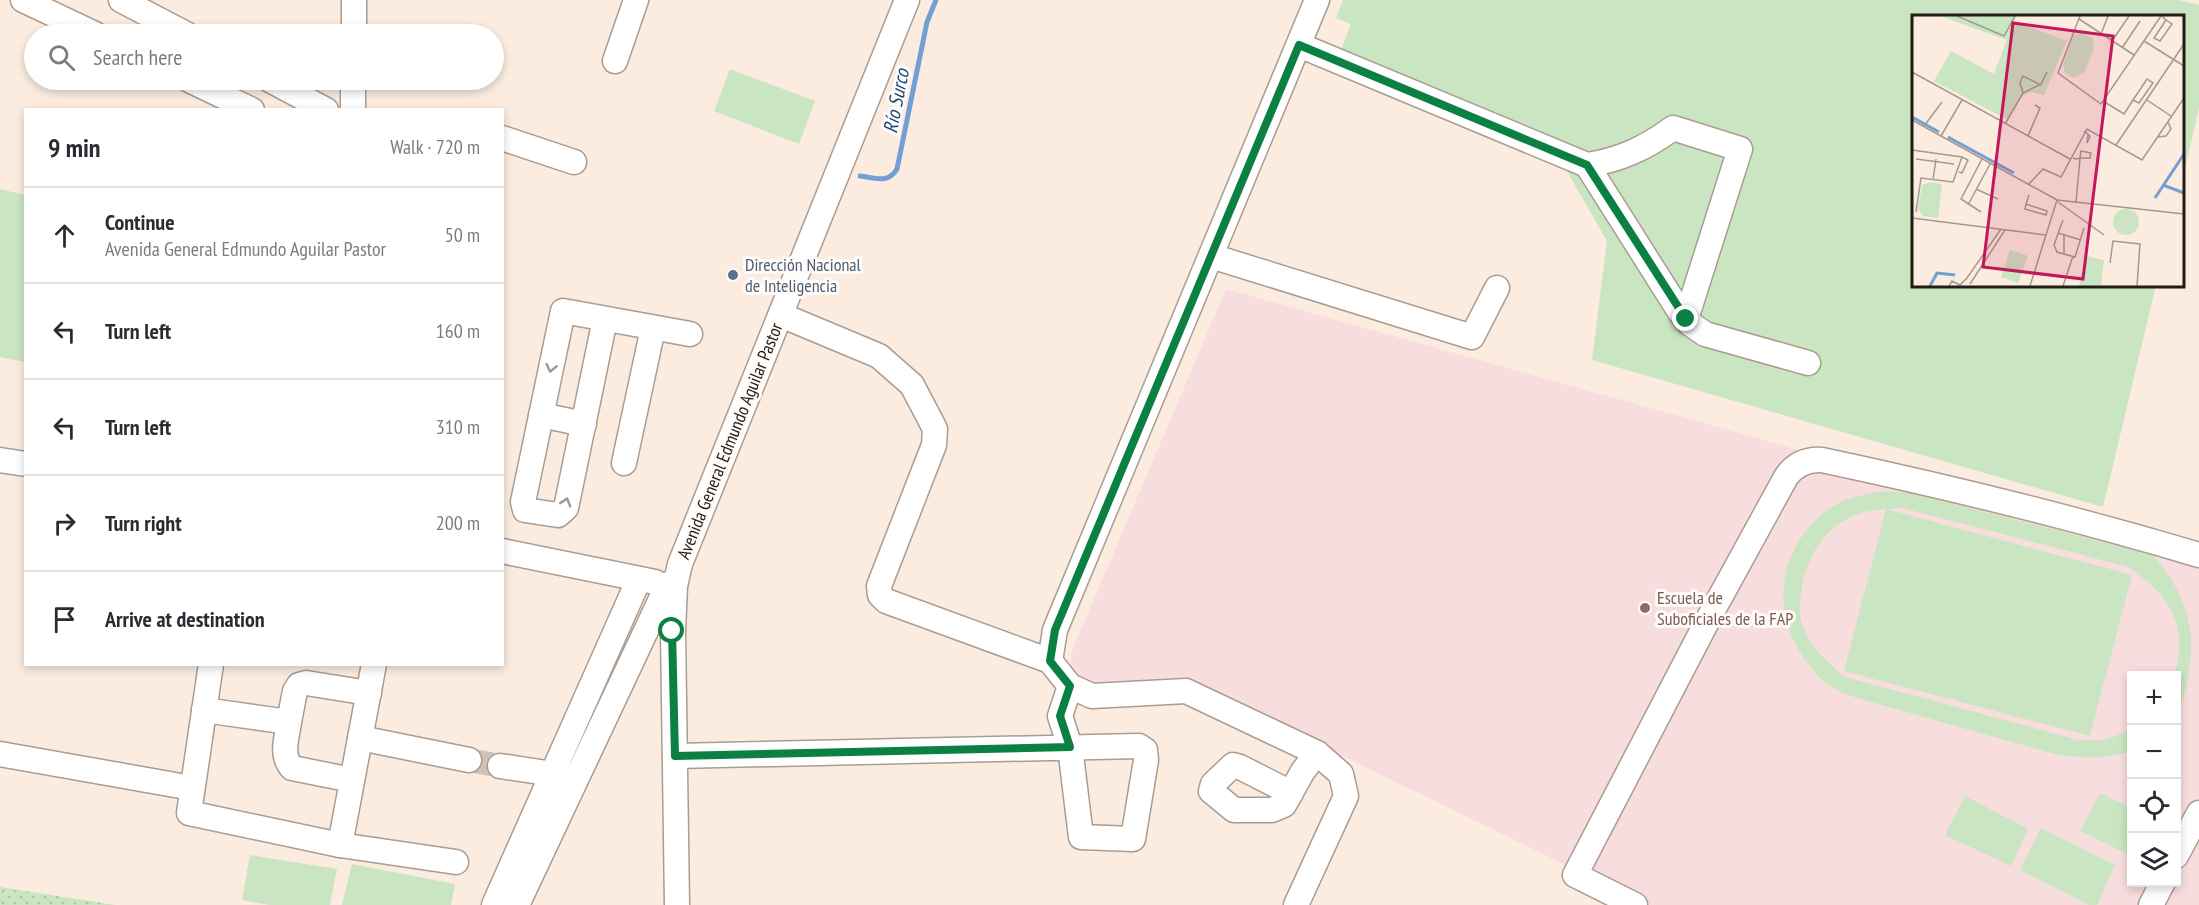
<!DOCTYPE html>
<meta charset="utf-8">
<style>
:root{--surface:#fff;--page:#f7f7f7;--text:#2b2b33;--muted:#7c7c81;--line:#e1e1e2}
body{margin:0;font-family:"PT Sans Narrow",sans-serif;background:var(--page);color:var(--text)}
.controls{position:absolute;right:18px;bottom:18px;display:grid;overflow:hidden;border-radius:0px;box-shadow:0 3px 9px #0003}
.controls button{width:54px;height:54px;display:grid;place-items:center;padding:0;border:0;border-bottom:2px solid var(--line);background:var(--surface);color:var(--text);font:30px sans-serif}
.stop{position:absolute;width:18px;height:18px;margin:-14px;border:4px solid #0b8043;border-radius:50%;background:#fff}
.stop.end{background:#0b8043;border-color:#fff;box-shadow:0 2px 6px #0008}
.list{margin:0;padding:0;list-style:none}
h2{display:flex;justify-content:space-between;align-items:center;height:78px;margin:0;padding:0 24px;font-size:26px}
h2 small{font-size:20px;font-weight:400;color:var(--muted)}
.list li{display:grid;grid-template-columns:39px 1fr auto;gap:18px;align-items:center;box-sizing:border-box;height:96px;padding:0 24px;border-top:2px solid var(--line)}
.list b{display:block;font-size:22px;white-space:nowrap}
.list p{margin:0;font-size:20px;white-space:nowrap;color:var(--muted)}
.list em{font-size:20px;font-style:normal;color:var(--muted)}
.icon{flex:none;width:33px;height:33px;fill:none;stroke:currentColor;stroke-width:2;stroke-linecap:round;stroke-linejoin:round}
.map{position:relative;flex:none;width:2199px;height:905px;overflow:hidden}
.search{position:absolute;background:var(--surface);box-shadow:0 3px 9px #0003;left:24px;top:24px;width:480px;height:66px;display:flex;align-items:center;gap:15px;box-sizing:border-box;padding:0 21px;border-radius:33px;color:var(--muted);font-size:22px}
.panel{position:absolute;background:var(--surface);box-shadow:0 3px 9px #0003;left:24px;top:108px;width:480px;height:558px;border-radius:0px}
.map>svg:first-child{display:block}
</style>
<div class="map">
<svg width="2199" height="905" viewBox="0 0 2199 905">
<defs>
<pattern id="grass-dots" width="8" height="8" patternUnits="userSpaceOnUse" patternTransform="scale(1.5)"><rect width="8" height="8" fill="#cae5c1"/><path d="M2 2h.1M6 6h.1" fill="none" stroke="#adc4a5" stroke-width="1.8" stroke-linecap="round"/></pattern>
</defs>
<rect width="100%" height="100%" fill="#fbecdf"/>
<path fill="#f8ddde" fill-rule="evenodd" d="M 1226,289 L 2199,562 L 2199,905 L 1647,905 L 1214,693 L 1086,684 L 1071,672 L 1071,653 ZM 2132,676 L 2176,676 L 2176,882 L 2132,882 Z"/>
<path fill="url(#grass-dots)" d="M 0,887 L 115,905 L 0,905 Z"/>
<g fill="#cae5c1">
<path d="M 1343,0 L 2179,0 L 2199,5 L 2199,108 L 2183,177 L 2182,16 L 1914,16 L 1914,285 L 2156,285 L 2103,507 L 1592,360 L 1607,241 L 1563,164 L 1335,64 L 1351,24 L 1336,18 Z"/>
<path d="M 730,69 L 815,101 L 799,144 L 714,111 Z"/>
<path d="M 0,189 L 25,195 L 25,362 L 0,357 Z"/>
<path d="M 1884,491 L 1911,493 L 2152,554 C 2199,608 2199,651 2177,718 L 2176,676 L 2174,675 C 2189,623 2170,597 2129,567 L 1902,508 L 1886,509 L 2132,575 L 2090,736 L 1844,671 L 1886,509 C 1840,511 1813,539 1803,582 C 1800,595 1798,611 1802,623 C 1809,646 1828,663 1845,677 L 2078,740 C 2100,742 2111,739 2131,729 L 2131,751 C 2106,759 2084,758 2058,755 L 1857,698 C 1849,695 1839,692 1832,687 C 1820,680 1811,668 1803,657 C 1768,605 1781,539 1835,505 C 1849,497 1868,494 1884,491 Z"/>
<path d="M 2100,793 L 2131,808 L 2131,856 L 2080,831 Z"/>
<path d="M 1965,796 L 2028,829 L 2011,866 L 1945,835 Z"/>
<path d="M 2041,828 L 2115,865 L 2097,905 L 2089,905 L 2020,870 Z"/>
<path d="M 250,855 L 337,869 L 330,905 L 270,905 L 242,900 Z"/>
<path d="M 352,864 L 455,884 L 451,905 L 342,905 Z"/>
</g>
<g fill="none" stroke-linecap="round" stroke-linejoin="round">
<path stroke="#729fd4" stroke-width="5" d="M 860,176 C 876,178 888,184 897,169 L 927,22 L 936,0"/>
<path stroke="#cfc2b7" stroke-width="24" stroke-dasharray="24 12" stroke-linecap="butt" d="M 469,760 L 500,766"/>
<defs>
<g id="minor">
<path d="M 23,0 L 95,34"/>
<path d="M 121,0 L 186,34"/>
<path d="M 354,34 L 354,0"/>
<path d="M 1299,45 L 1587,165 L 1680,312 L 1689,323 L 1705,334 L 1808,363"/>
<path d="M 615,61 L 636,0"/>
<path d="M 189,80 L 252,110"/>
<path d="M 270,80 L 326,110"/>
<path d="M 353,110 L 353,80"/>
<path d="M 502,138 L 574,162"/>
<path d="M 1587,165 C 1620,160 1646,148 1673,128 L 1740,149 L 1686,319"/>
<path d="M 1211,256 L 1472,337 L 1497,288"/>
<path d="M 781,315 L 879,356 L 912,385 L 935,429 L 934,445 L 879,586 L 880,595 L 886,601 L 1050,661 L 1070,686 L 1092,696 L 1186,691 L 1317,753 L 1341,774 L 1346,796 L 1296,905"/>
<path d="M 605,319 L 566,508 L 558,515 L 525,510 L 523,502 L 563,311 L 690,334"/>
<path d="M 541,415 L 584,424"/>
<path d="M 0,460 L 26,464"/>
<path d="M 624,463 L 653,328"/>
<path d="M 502,551 L 655,582"/>
<path d="M 1050,661 L 1055,630 L 1317,0"/>
<path d="M 211,664 L 189,813 L 340,845 L 456,862"/>
<path d="M 204,710 L 289,722 L 295,691 L 299,685 L 306,683 L 369,693"/>
<path d="M 289,722 C 287,738 280,755 292,768 L 352,780"/>
<path d="M 360,738 L 469,760"/>
<path d="M 0,754 L 192,788"/>
<path d="M 675,756 L 1139,746 L 1145,750 L 1146,760 L 1133,839 L 1081,837 L 1070,747 L 1060,716 L 1070,686"/>
<path d="M 500,766 L 566,776"/>
<path d="M 1291,793 L 1240,767 L 1233,765 L 1213,784 L 1211,791 L 1234,810 L 1272,810 L 1284,805 L 1303,771 L 1317,753"/>
<path d="M 340,845 L 374,664"/>
<path d="M 2176,856 L 2199,813"/>
<path d="M 494,905 L 639,579"/>
<path d="M 517,905 L 668,584"/>
<path d="M 677,905 L 673,631 L 675,586 L 680,564 L 907,0"/>
<path d="M 1635,905 L 1575,875 L 1712,612 L 1786,477 C 1795,464 1807,459 1822,460 C 1949,487 2075,518 2199,555"/>
<path d="M 2151,905 L 2163,882"/>
</g>
</defs>
<use href="#minor" stroke="#ab9c91" stroke-width="27"/>
<use href="#minor" stroke="#fff" stroke-width="24"/>
</g>
<defs><path id="oneway-chevron" d="M-2-3.5L2.5 0L-2 3.5" fill="none" stroke-width="1.6" stroke-linecap="round" stroke-linejoin="round" transform="scale(1.5)"/></defs>
<g stroke="#9b9997">
<use href="#oneway-chevron" transform="translate(551 368) rotate(102)"/>
<use href="#oneway-chevron" transform="translate(566 502) rotate(-73)"/>
</g>
<g fill="none" stroke-linecap="round" stroke-linejoin="round">
<path stroke="#0b8043" stroke-width="8" d="M 672,631 L 675,756 L 1070,747 L 1060,716 L 1070,686 L 1050,661 L 1055,630 L 1299,45 L 1587,165 L 1686,319"/>
</g>
<circle fill="#5c6f8a" stroke="#fffbf9" stroke-width="2" cx="733" cy="275" r="6"/>
<circle fill="#8d6e63" stroke="#fffbf9" stroke-width="2" cx="1645" cy="608" r="6"/>
<g text-anchor="middle" stroke-width="6" stroke-linejoin="round" paint-order="stroke">
<g font-size="18" fill="#4e5e75" stroke="#fffbf9" text-anchor="start">
<text x="745" y="271">Dirección Nacional<tspan x="745" dy="21">de Inteligencia</tspan></text>
</g>
<g font-size="18" fill="#211c17" stroke="#fffbf9">
<text transform="translate(730 441) rotate(-68)" y="6">Avenida General Edmundo Aguilar Pastor</text>
</g>
<g font-size="18" fill="#785e54" stroke="#fffbf9" text-anchor="start">
<text x="1657" y="604">Escuela de<tspan x="1657" dy="21">Suboficiales de la FAP</tspan></text>
</g>
<g font-size="20" font-style="italic" fill="#174678" stroke="#fffbf9">
<text transform="translate(896 101) rotate(-79)" y="7">Río Surco</text>
</g>
</g>
<g transform="translate(1912 15)">
<rect width="272" height="272" fill="#fbecdf"/>
<path d="M 175,241 L 192,245 L 189,271 L 167,271 Z" fill="#cae5c1"/>
<path d="M 28,1 L 104,1 L 95,25 ZM201 207a13 13 0 1 1 26 0a13 13 0 1 1-26 0Z" fill="#cae5c1"/>
<path d="M 102,6 L 155,26 L 132,80 L 119,77 L 110,81 L 96,105 L 22,66 L 39,36 L 82,59 ZM 168,17 L 181,23 L 182,34 L 172,58 L 161,63 L 153,58 L 151,50 L 161,21 ZM 18,167 L 30,169 L 26,203 L 11,201 L 6,194 L 10,170 ZM 98,235 L 116,241 L 106,268 L 89,262 Z" fill="#cae5c1"/>
<path fill="none" stroke="#729fd4" stroke-width="3" d="M 0,102 L 27,117M 36,122 L 102,158M 251,170 L 272,178M 243,183 L 272,139M 18,271 L 25,258 L 43,260"/>
<path fill="none" stroke="#a4998f" stroke-width="1.5" d="M 45,1 L 92,21 L 103,1M 168,1 L 146,58 L 189,89 L 249,1M 250,1 L 254,5 L 242,23 L 248,26 L 260,9 L 254,5M 167,4 L 222,40M 189,19 L 196,1M 200,26 L 217,1M 232,26 L 272,51M 210,33 L 228,6M 0,57 L 158,144M 111,78 L 108,68 L 111,61 L 129,70M 235,85 L 259,101M 191,86 L 212,99 L 221,85 L 235,64 L 241,68 L 227,88 L 221,85M 0,105 L 145,185 L 272,199M 93,109 L 111,78 L 129,69 L 135,57M 12,111 L 30,87M 172,116 L 177,120 L 178,122 L 175,128 L 176,120M 29,121 L 50,85M 116,121 L 128,93 L 123,90M 246,122 L 254,121 L 259,114 L 256,107M 204,130 L 272,29M 0,135 L 50,142 L 56,145 L 50,158 L 47,157M 161,143 L 164,144 L 168,143 L 178,143 L 179,138 L 169,136 L 168,143 L 164,187M 4,144 L 42,149M 21,165 L 24,144M 116,170 L 131,154 L 149,162 L 175,114 L 230,145 L 272,83M 64,174 L 86,184M 146,187 L 192,220M 114,189 L 135,196 L 134,200 L 113,194 L 114,189 L 117,180M 56,190 L 78,149M 4,197 L 9,163 L 41,167 L 50,142M 69,197 L 49,184 L 70,144M 0,203 L 133,220M 151,205 L 142,230 L 145,237 L 163,242 L 172,213M 146,218 L 169,225M 152,239 L 152,220M 198,248 L 201,226 L 228,229 L 225,271M 58,269 L 93,215M 37,271 L 40,266 L 48,270 L 55,263 L 89,214M 118,271 L 145,185M 151,271 L 161,241"/>
<path fill="#c2185b" fill-opacity="0.15" stroke="#c2185b" stroke-width="3" d="M 101,8 L 201,21 L 171,264 L 71,252 Z"/>
<rect width="272" height="272" fill="none" stroke="#211c17" stroke-width="3"/>
</g>
</svg>
<div class="controls">
<button>+</button>
<button>−</button>
<button><svg class="icon" aria-label="locate" viewBox="0 0 24 24"><circle cx="12" cy="12" r="6"/><path d="M12 2v4M12 18v4M2 12h4M18 12h4"/></svg></button>
<button><svg class="icon" aria-label="layers" viewBox="0 0 24 24"><path d="M12 4l9 5-9 5-9-5zM3 14l9 5 9-5"/></svg></button>
</div>
<div class="stop" style="left:672px;top:631px"></div>
<div class="stop end" style="left:1686px;top:319px"></div>
<div class="search"><svg class="icon" aria-label="search" viewBox="0 0 24 24"><circle cx="10" cy="10" r="6"/><path d="M15 15l6 6"/></svg>Search here</div>
<section class="panel">
<h2>9 min<small>Walk · 720 m</small></h2>
<ul class="list">
<li><svg class="icon" aria-label="ahead" viewBox="0 0 24 24"><path d="M12 20V5M6 11l6-6 6 6"/></svg><div><b>Continue</b><p>Avenida General Edmundo Aguilar Pastor</p></div><em>50 m</em></li>
<li><svg class="icon" aria-label="left" viewBox="0 0 24 24"><path d="M17 20v-9H6M10 6l-5 5 5 5"/></svg><div><b>Turn left</b></div><em>160 m</em></li>
<li><svg class="icon" aria-label="left" viewBox="0 0 24 24"><path d="M17 20v-9H6M10 6l-5 5 5 5"/></svg><div><b>Turn left</b></div><em>310 m</em></li>
<li><svg class="icon" aria-label="right" viewBox="0 0 24 24"><path d="M7 20v-9h11M14 6l5 5-5 5"/></svg><div><b>Turn right</b></div><em>200 m</em></li>
<li><svg class="icon" aria-label="arrive" viewBox="0 0 24 24"><path d="M6 21V4h12l-3 4 3 4H6"/></svg><div><b>Arrive at destination</b></div></li>
</ul>
</section>
</div>
